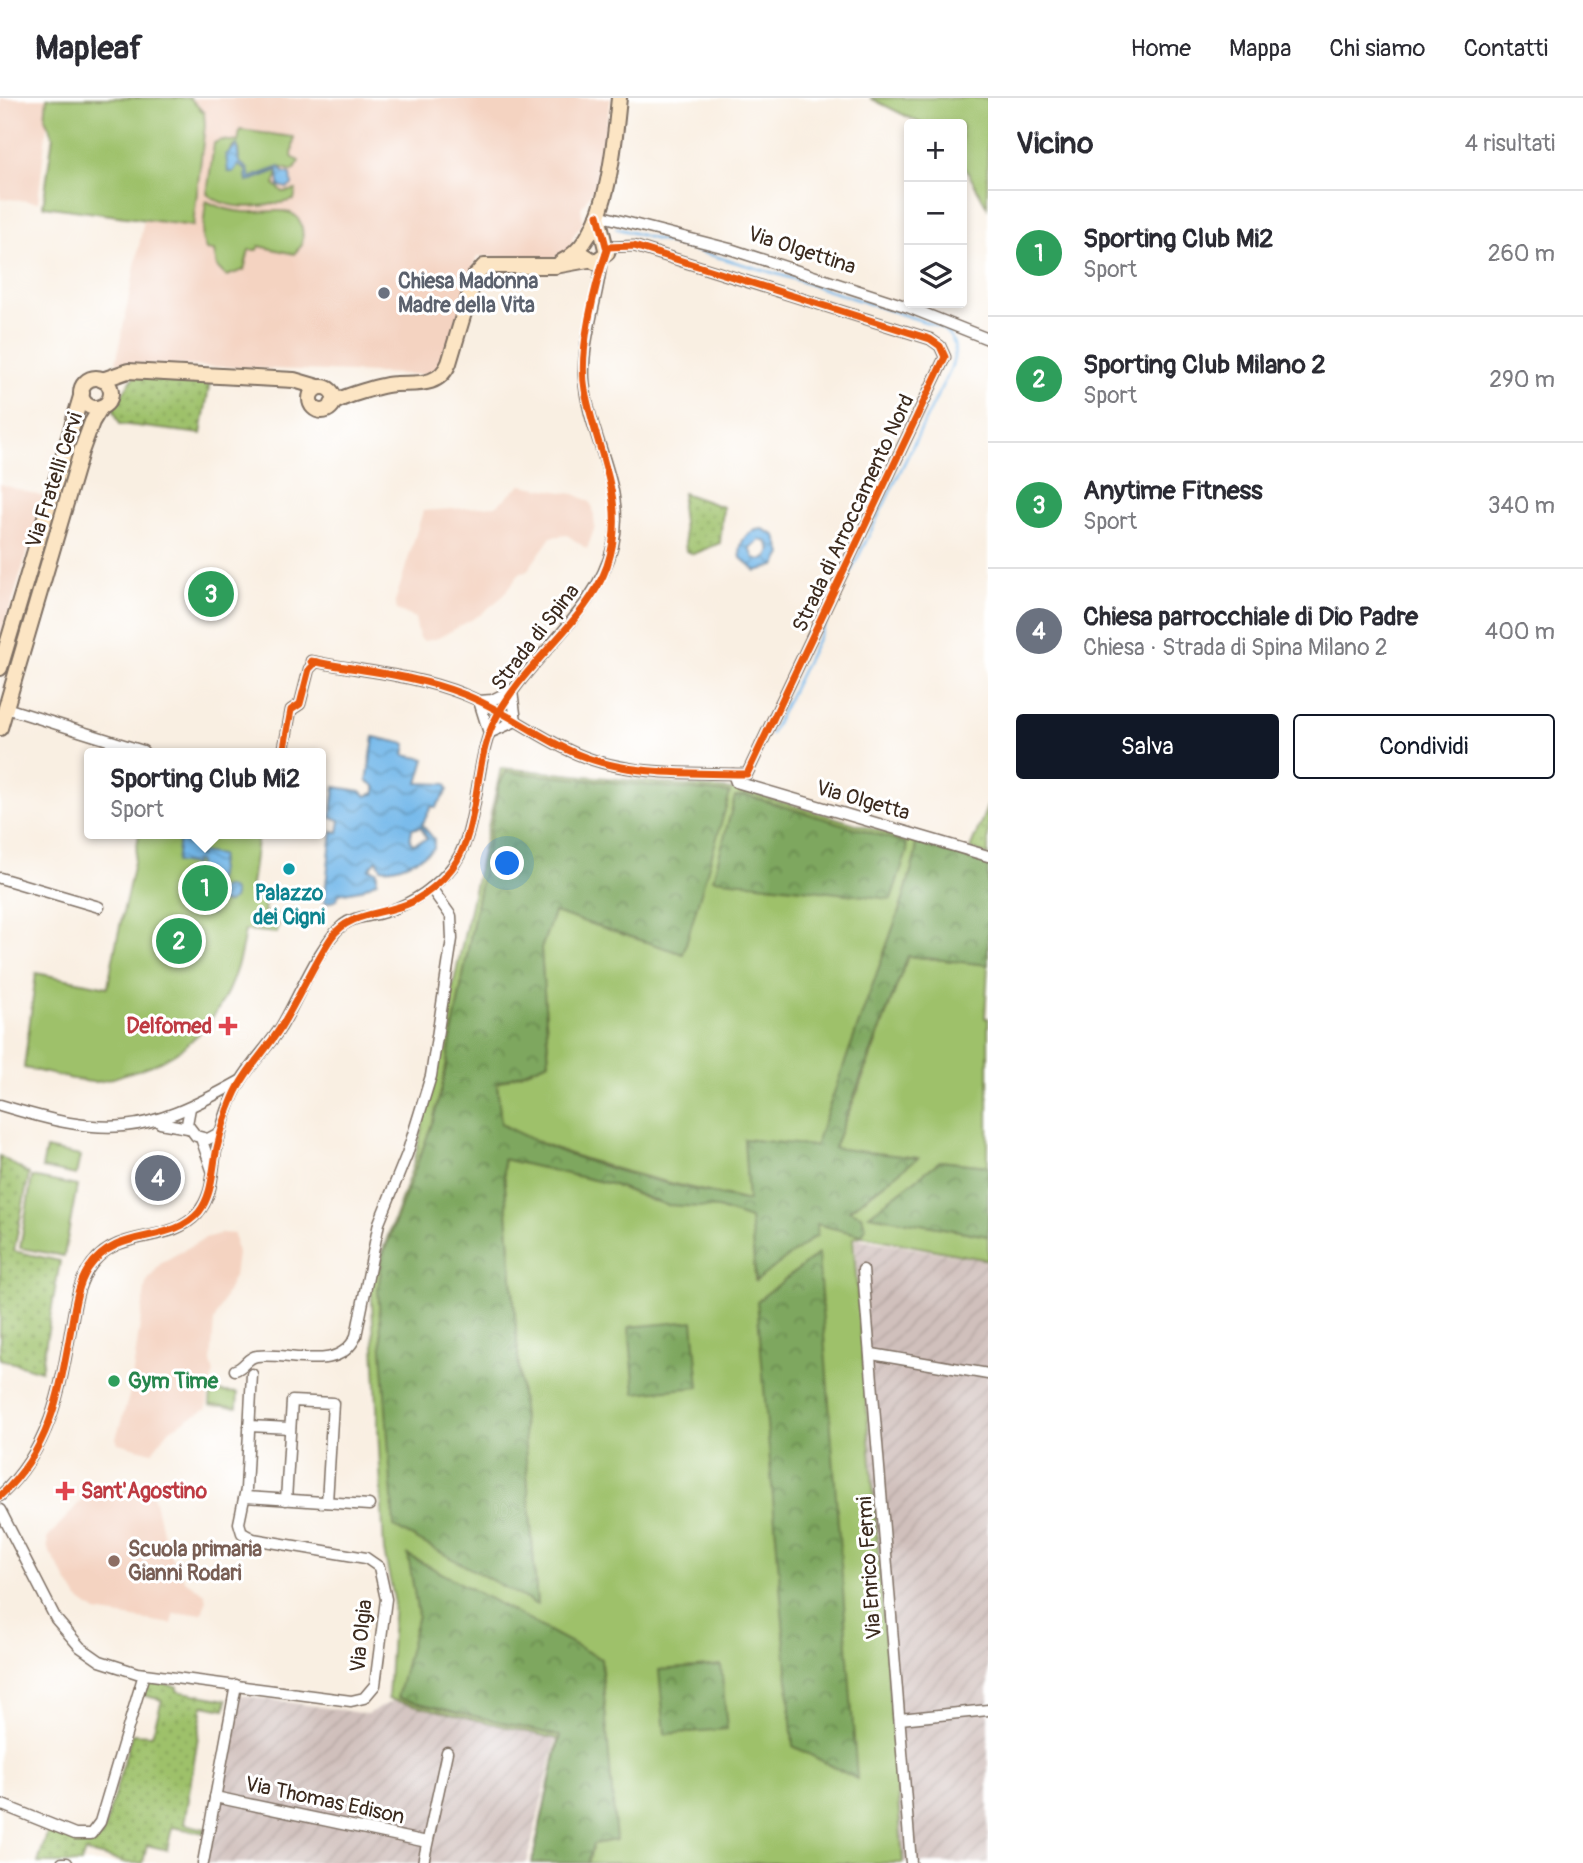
<!DOCTYPE html>
<html lang="it">
<meta charset="utf-8">
<style>
:root{--surface:#fff;--page:#f7f7f7;--text:#2b2b33;--muted:#7c7c81;--line:#e1e1e2;--accent:#111827}
body{margin:0;font-family:Pangolin,sans-serif;background:var(--page);color:var(--text)}
.controls{position:absolute;right:21px;top:21px;display:grid;overflow:hidden;border-radius:7px;box-shadow:0 4px 10px #0003}
.controls button{width:63px;height:63px;display:grid;place-items:center;padding:0;border:0;border-bottom:2px solid var(--line);background:var(--surface);color:var(--text);font:35px sans-serif}
.you{position:absolute;left:508px;top:766px;width:24px;height:24px;margin:-18px;border:5px solid #fff;border-radius:50%;background:#1a73e8;box-shadow:0 0 0 10px #1a73e833}
.badge{display:grid;place-items:center;width:46px;height:46px;border-radius:50%;background:var(--accent);color:#fff;font-size:23px;font-weight:700}
.pin{position:absolute;translate:-50% -50%;border:4px solid #fff;box-shadow:0 2px 7px #0006}
.popup{position:absolute;left:84px;top:650px;width:242px;height:91px;box-sizing:border-box;display:grid;place-content:center;border-radius:7px;background:var(--surface);filter:drop-shadow(0 2px 5px #0005);font-size:23px;white-space:nowrap;color:var(--muted)}
.popup b{font-size:26px;color:var(--text)}
.popup::after{content:'';position:absolute;left:50%;top:100%;margin-left:-14px;border:14px solid transparent;border-top-color:var(--surface)}
.list{margin:0;padding:0;list-style:none}
h2{display:flex;justify-content:space-between;align-items:center;height:91px;margin:0;padding:0 28px;font-size:30px}
h2 small{font-size:23px;font-weight:400;color:var(--muted)}
.list li{display:grid;grid-template-columns:46px 1fr auto;gap:21px;align-items:center;box-sizing:border-box;height:126px;padding:0 28px;border-top:2px solid var(--line)}
.list b{display:block;font-size:26px;white-space:nowrap}
.list p{margin:0;font-size:23px;white-space:nowrap;color:var(--muted)}
.list em{font-size:23px;font-style:normal;color:var(--muted)}
.actions{display:flex;gap:14px;padding:21px 28px}
.actions a{flex:1;padding:16px 0;border:2px solid var(--accent);border-radius:7px;text-align:center;font-size:24px;color:var(--accent)}
.actions .main{background:var(--accent);color:#fff}
.icon{flex:none;width:38px;height:38px;fill:none;stroke:currentColor;stroke-width:2;stroke-linecap:round;stroke-linejoin:round}
.map{position:relative;flex:none;width:988px;height:1765px;overflow:hidden}
header{display:flex;align-items:center;gap:42px;box-sizing:border-box;height:98px;padding:0 35px;background:var(--surface);border-bottom:2px solid var(--line)}
header strong{font-size:33px}
nav{display:flex;gap:38px;margin-inline-start:auto;font-size:24px}
main{display:flex}
aside{flex:1;background:var(--surface)}
.map>svg:first-child{display:block}
</style>
<header>
<strong>Mapleaf</strong>
<nav><a>Home</a><a>Mappa</a><a>Chi siamo</a><a>Contatti</a></nav>
</header>
<main>
<div class="map">
<svg width="988" height="1765" viewBox="0 0 988 1765">
<defs>
<pattern id="industrial-furrows" width="10" height="10" patternUnits="userSpaceOnUse" patternTransform="scale(1.75)"><rect width="10" height="10" fill="#d0c0bc"/><path d="M-1 1l2-2M0 10L10 0M9 11l2-2" fill="none" stroke="#b4a5a1"/></pattern>
<pattern id="forest-crowns" width="20" height="18" patternUnits="userSpaceOnUse" patternTransform="scale(1.75)"><rect width="20" height="18" fill="#7ea75f"/><path d="M2 6a3 3 0 1 1 6 0M12 15a3 3 0 1 1 6 0" fill="none" stroke="#68884e"/></pattern>
<pattern id="park-dots" width="8" height="8" patternUnits="userSpaceOnUse" patternTransform="scale(1.75)"><rect width="8" height="8" fill="#9ec16b"/><path d="M2 2h.1M6 6h.1" fill="none" stroke="#829d57" stroke-width="1.8" stroke-linecap="round"/></pattern>
<pattern id="water-waves" width="16" height="10" patternUnits="userSpaceOnUse" patternTransform="scale(1.75)"><rect width="16" height="10" fill="#73b8ea"/><path d="M0 5q4-4 8 0t8 0" fill="none" stroke="#6096bd"/></pattern>
</defs>
<rect width="100%" height="100%" fill="#fff"/>
<filter id="ink" filterUnits="userSpaceOnUse"><feTurbulence type="fractalNoise" baseFrequency=".0143" numOctaves="2"/><feDisplacementMap in="SourceGraphic" scale="14" xChannelSelector="R" yChannelSelector="G"/><feConvolveMatrix kernelMatrix="1 2 1 2 8 2 1 2 1" color-interpolation-filters="sRGB"/></filter>
<filter id="wash" filterUnits="userSpaceOnUse"><feTurbulence type="fractalNoise" baseFrequency=".00686" numOctaves="4" result="noise"/><feDisplacementMap in="SourceGraphic" scale="28" xChannelSelector="R" yChannelSelector="G"/><feGaussianBlur stdDeviation="1.57" result="paint"/><feColorMatrix in="noise" values="0 0 0 0 0 0 0 0 0 0 0 0 0 0 0 0 0 1.4 0 .05"/><feComposite in="paint" operator="in"/></filter>
<g filter="url(#wash)">
<rect width="100%" height="100%" fill="#f9efe2"/>
<g fill="#f4d3c1">
<path d="M 0,0 L 50,0 L 38,104 L 0,100 Z"/>
<path d="M 168,0 L 611,0 L 596,87 L 581,110 L 583,125 L 573,138 L 571,150 L 562,159 L 533,162 L 477,158 L 444,265 L 429,277 L 116,265 Z"/>
<path d="M 0,386 L 44,399 L 0,544 Z"/>
<path d="M 521,387 L 574,396 L 589,403 L 593,410 L 595,429 L 587,451 L 567,437 L 551,439 L 527,473 L 521,474 L 502,499 L 480,517 L 438,540 L 424,543 L 419,540 L 415,520 L 397,512 L 395,504 L 423,413 L 496,408 Z"/>
<path d="M 222,1135 L 234,1136 L 237,1156 L 234,1178 L 214,1223 L 211,1264 L 214,1276 L 209,1288 L 207,1310 L 170,1331 L 152,1354 L 118,1345 L 116,1340 L 130,1295 L 146,1185 L 161,1165 L 205,1140 Z"/>
<path d="M 132,1387 L 145,1390 L 153,1396 L 167,1452 L 185,1482 L 205,1496 L 207,1502 L 202,1515 L 174,1516 L 172,1526 L 96,1514 L 78,1501 L 48,1451 L 47,1441 L 85,1398 L 95,1393 Z"/>
</g>
<g fill="url(#industrial-furrows)">
<path d="M 861,1141 L 988,1163 L 988,1765 L 903,1765 L 855,1142 Z"/>
<path d="M 234,1596 L 367,1616 L 393,1603 L 556,1641 L 527,1765 L 203,1765 Z"/>
</g>
<g fill="#9ec16b" stroke="#6c7644" stroke-width="2">
<path d="M 47,0 L 190,0 L 204,15 L 205,27 L 193,128 L 43,108 L 53,38 L 45,20 Z"/>
<path d="M 870,0 L 988,0 L 987,109 L 962,64 L 962,26 L 922,26 Z"/>
<path d="M 240,32 L 294,39 L 292,59 L 299,63 L 293,73 L 280,69 L 249,81 L 248,71 L 239,64 L 238,49 L 233,48 L 229,54 L 237,67 L 246,72 L 247,83 L 279,72 L 274,86 L 283,94 L 296,92 L 294,102 C 266,108 232,116 207,96 L 214,45 L 221,42 L 238,44 Z"/>
<path d="M 206,103 C 218,109 230,113 244,114 C 272,116 308,100 302,147 L 294,156 L 259,148 L 257,152 L 249,152 L 244,172 L 226,178 L 217,169 L 214,153 L 206,152 L 202,140 Z"/>
<path d="M 501,670 L 745,693 L 988,765 L 915,745 L 916,755 L 903,802 L 815,1049 L 744,1041 L 749,1103 C 663,1083 579,1067 501,1026 L 497,985 L 549,964 L 541,851 L 554,814 L 506,674 L 499,687 L 443,985 L 433,1023 L 379,1170 L 537,1506 L 503,1061 L 611,1086 L 652,1103 L 718,1110 L 751,1121 L 755,1182 L 816,1126 L 853,1135 L 849,1113 L 917,1060 L 833,1051 L 858,993 L 908,858 L 988,867 L 985,920 L 988,920 L 988,1068 L 940,1063 L 870,1117 L 988,1138 L 988,1162 L 862,1138 L 853,1140 L 903,1765 L 588,1765 L 593,1746 L 615,1742 L 601,1561 L 409,1458 L 418,1517 L 398,1600 L 560,1638 L 532,1765 L 558,1641 L 388,1601 L 394,1501 L 384,1453 L 371,1185 L 414,1065 Z"/>
<path d="M 139,736 L 258,736 L 250,794 L 266,797 L 264,814 L 280,817 L 277,835 L 245,832 C 235,902 200,957 128,975 C 118,978 103,985 92,984 C 70,982 46,974 24,970 L 36,875 L 108,889 C 116,837 131,788 139,736 Z"/>
<path d="M 46,1051 L 80,1058 L 76,1077 L 42,1070 Z"/>
<path d="M 32,1079 L 77,1088 L 64,1158 L 20,1150 Z"/>
<path d="M 211,1293 L 238,1295 L 237,1309 L 210,1307 Z"/>
</g>
<g fill="url(#forest-crowns)" stroke="#5c683e" stroke-width="2">
<path d="M 506,674 L 730,695 L 683,856 L 554,814 L 541,851 L 549,964 L 497,985 L 501,1026 C 578,1068 663,1085 748,1103 L 744,1041 L 815,1048 L 903,802 L 916,755 L 915,745 L 988,767 L 988,867 L 908,858 L 834,1050 L 918,1060 L 849,1112 L 861,1117 L 866,1129 L 862,1137 L 816,1126 L 817,1137 L 756,1183 L 750,1121 L 718,1110 L 666,1107 L 611,1086 L 503,1061 L 537,1507 L 394,1429 L 378,1192 L 383,1157 L 433,1023 L 443,985 L 499,687 Z"/>
<path d="M 745,697 L 906,745 L 907,754 L 891,801 L 713,781 L 735,699 Z"/>
<path d="M 940,1063 L 988,1068 L 988,1138 L 869,1117 Z"/>
<path d="M 818,1156 L 857,1681 L 793,1648 L 757,1203 Z"/>
<path d="M 693,1223 L 699,1289 L 635,1295 L 629,1229 Z"/>
<path d="M 408,1457 L 601,1561 L 616,1742 L 593,1746 L 588,1765 L 532,1765 L 560,1638 L 397,1600 L 418,1517 Z"/>
<path d="M 721,1567 L 727,1631 L 665,1636 L 659,1572 Z"/>
</g>
<g fill="url(#park-dots)" stroke="#6c7644" stroke-width="2">
<path d="M 134,278 L 210,283 L 201,336 L 120,326 L 113,310 Z"/>
<path d="M 683,395 L 723,409 L 720,445 L 694,456 L 686,453 L 681,407 Z"/>
<path d="M 988,707 L 988,757 L 970,751 Z"/>
<path d="M 0,1058 L 29,1076 L 14,1153 L 60,1163 L 41,1273 L 0,1261 Z"/>
<path d="M 155,1585 L 177,1588 L 177,1593 L 227,1602 L 225,1611 L 203,1607 L 184,1726 L 206,1731 L 205,1735 L 172,1729 L 167,1752 L 147,1747 L 143,1765 L 128,1765 L 85,1754 L 81,1765 L 38,1765 L 49,1730 L 91,1742 L 98,1742 L 103,1736 L 132,1636 L 152,1637 L 162,1602 L 142,1597 L 147,1588 Z"/>
</g>
<g fill="url(#water-waves)" stroke="#577184" stroke-width="2" fill-rule="evenodd">
<path d="M 237,47 L 239,64 L 248,71 L 250,80 L 280,69 L 283,74 L 291,76 L 292,87 L 287,90 L 279,88 L 278,72 L 247,84 L 246,72 L 238,67 L 233,74 L 228,74 L 226,57 Z"/>
<path d="M 763,431 L 776,438 L 782,456 L 775,468 L 756,473 L 741,460 C 738,443 747,432 763,431 ZM 760,442 L 767,444 L 771,452 L 768,458 L 761,462 L 754,460 L 750,450 Z"/>
<path d="M 374,639 L 406,646 L 404,657 L 425,661 L 418,685 L 446,686 L 448,692 L 436,709 L 431,709 L 422,727 L 434,741 L 434,750 C 421,761 395,773 381,770 L 377,762 L 369,771 L 377,773 L 377,783 L 360,792 L 339,796 L 335,803 L 324,805 L 332,733 L 338,734 L 340,722 L 331,720 L 335,689 L 361,693 L 366,698 L 375,695 L 375,688 L 367,683 ZM 421,729 L 427,741 L 413,746 L 410,743 L 412,731 Z"/>
<path d="M 179,741 L 197,743 L 195,757 L 200,758 L 201,754 L 221,757 L 212,816 L 191,813 L 199,764 L 195,763 L 194,767 L 176,764 Z"/>
<circle cx="226" cy="797" r="8"/>
</g>
<g fill="none" stroke-linecap="round" stroke-linejoin="round">
<path stroke="#73b8ea" stroke-width="2.5" d="M 616,130 L 784,178 L 935,227 C 956,236 959,252 950,272 L 771,636"/>
</g>
</g>
<g filter="url(#ink)">
<g fill="none" stroke-linecap="round" stroke-linejoin="round">
<defs>
<g id="street">
<path d="M 598,117 L 730,151 L 908,209 L 988,241"/>
<path d="M 311,563 C 361,573 416,577 463,596 C 503,611 537,639 577,656 C 629,678 691,675 747,676 L 945,259 L 940,248 L 930,241 L 634,148 L 607,149"/>
<path d="M 512,592 L 492,602 L 479,603 L 489,635 L 516,623"/>
<path d="M 512,593 L 516,623"/>
<path d="M 6,610 L 143,653"/>
<path d="M 283,655 L 291,612 L 300,606 L 309,571 L 316,564"/>
<path d="M 733,676 L 736,684 L 988,758"/>
<path d="M 0,780 L 99,809"/>
<path d="M 0,1007 C 108,1040 142,1038 240,983"/>
<path d="M 190,1010 L 187,1026 L 196,1038 L 208,1041 L 221,1034"/>
<path d="M 160,1025 L 188,1030"/>
<path d="M 201,1040 L 212,1072"/>
<path d="M 863,1172 L 911,1765"/>
<path d="M 872,1256 L 988,1276"/>
<path d="M 235,1272 C 244,1270 247,1259 257,1258 C 290,1254 339,1276 356,1238 L 379,1125 L 407,1056 L 431,978 L 452,841 L 451,818 L 431,790"/>
<path d="M 249,1328 L 290,1330"/>
<path d="M 0,1398 C 50,1351 60,1294 71,1230 C 75,1208 77,1185 92,1166 C 120,1129 169,1147 197,1116 C 213,1098 212,1075 216,1053 C 221,1030 228,1004 241,983 C 252,964 269,948 281,929 C 297,903 320,845 343,827 C 354,819 365,819 378,816 C 406,809 428,796 448,774 C 480,740 473,669 493,626 C 524,560 596,519 613,447 C 627,388 587,337 584,280 C 582,240 598,201 602,161"/>
<path d="M 245,1399 L 369,1407"/>
<path d="M 286,1402 L 292,1303 L 333,1305 L 327,1404"/>
<path d="M 0,1412 L 56,1521 L 80,1549 L 100,1563 L 137,1575 L 351,1603 L 364,1600 L 375,1587 L 386,1501 L 379,1469 L 366,1460 L 253,1441 L 242,1435 L 239,1425 L 246,1391 L 252,1276"/>
<path d="M 900,1621 L 988,1612"/>
<path d="M 215,1699 L 427,1744"/>
<path d="M 0,1706 L 75,1736 L 91,1736 L 100,1724 L 144,1576"/>
<path d="M 62,1765 L 67,1765"/>
<path d="M 203,1765 L 236,1587"/>
<path d="M 423,1765 L 447,1654"/>
</g>
<g id="secondary">
<path d="M 584,157 L 595,164 L 607,155 L 598,118"/>
<path d="M 561,164 C 609,142 614,47 619,0"/>
<circle cx="96" cy="295" r="15"/>
<path d="M 102,282 L 128,273 L 294,282 L 318,289"/>
<circle cx="322" cy="301" r="12"/>
<path d="M 332,306 C 340,299 384,286 396,286 C 417,285 439,289 449,265 L 475,178 L 484,168 L 555,168 L 588,162"/>
<path d="M 0,570 L 82,295"/>
<path d="M 0,630 L 81,354 L 92,324 L 101,309"/>
</g>
</defs>
<use href="#street" stroke="#7e6f63" stroke-width="13"/>
<use href="#secondary" stroke="#7e6f63" stroke-width="18"/>
<use href="#street" stroke="#fff" stroke-width="10"/>
<use href="#secondary" stroke="#fce5c4" stroke-width="14"/>
<defs>
<g id="cycleway">
<path d="M 311,563 C 361,573 416,577 463,596 C 503,611 537,639 577,656 C 629,678 691,675 747,676 L 945,259 L 940,248 L 930,241 L 634,148 L 607,149"/>
<path d="M 283,655 L 291,612 L 300,606 L 309,571 L 316,564"/>
<path d="M 0,1398 C 49,1353 59,1298 70,1236 C 74,1214 76,1190 88,1171 C 117,1127 170,1148 199,1114 C 213,1096 212,1072 217,1050 C 221,1033 226,1016 233,1000 C 244,974 264,955 279,932 C 298,902 312,869 331,840 C 349,813 386,817 412,804 C 427,796 442,783 452,770 C 480,733 473,669 493,626 C 520,567 588,523 607,468 C 629,404 596,353 585,292 C 578,253 595,187 607,152 L 598,117"/>
</g>
</defs>
<use href="#cycleway" stroke="#fff" stroke-width="11"/>
<use href="#cycleway" stroke="#e8590c" stroke-width="7"/>
</g>
</g>
<circle fill="#6b7280" stroke="#fff" stroke-width="2.5" cx="384" cy="195" r="7"/>
<circle fill="#0f9aa8" stroke="#fff" stroke-width="2.5" cx="289" cy="771" r="7"/>
<g fill="#e0444e" stroke="#fff" stroke-width="2.5">
<path d="M224.5 917.5h7v7h7v7h-7v7h-7v-7h-7v-7h7z"/>
<path d="M61.5 1382.5h7v7h7v7h-7v7h-7v-7h-7v-7h7z"/>
</g>
<circle fill="#2e9e5b" stroke="#fff" stroke-width="2.5" cx="114" cy="1283" r="7"/>
<circle fill="#8d6e63" stroke="#fff" stroke-width="2.5" cx="114" cy="1463" r="7"/>
<g text-anchor="middle" stroke-width="6" stroke-linejoin="round" paint-order="stroke">
<g font-size="21" fill="#3b2a1e" stroke="#fff">
<text transform="translate(802 152) rotate(18)" y="7">Via Olgettina</text>
<text transform="translate(54 382) rotate(-72)" y="7">Via Fratelli Cervi</text>
<text transform="translate(853 415) rotate(-65)" y="7">Strada di Arroccamento Nord</text>
<text transform="translate(535 539) rotate(-52)" y="7">Strada di Spina</text>
<text transform="translate(863 702) rotate(16)" y="7">Via Olgetta</text>
<text transform="translate(869 1470) rotate(-94)" y="7">Via Enrico Fermi</text>
<text transform="translate(361 1538) rotate(-84)" y="7">Via Olgia</text>
<text transform="translate(325 1702) rotate(12)" y="7">Via Thomas Edison</text>
</g>
<g font-size="21" font-weight="bold" fill="#5b616d" stroke="#fff" text-anchor="start">
<text x="398" y="190">Chiesa Madonna<tspan x="398" dy="24">Madre della Vita</tspan></text>
</g>
<g font-size="21" font-weight="bold" fill="#0d838f" stroke="#fff">
<text x="289" y="802">Palazzo<tspan x="289" dy="24">dei Cigni</tspan></text>
</g>
<g font-size="21" font-weight="bold" fill="#be3a42" stroke="#fff" text-anchor="end">
<text x="212" y="935">Delfomed</text>
<text x="81" y="1400" text-anchor="start">Sant'Agostino</text>
</g>
<g font-size="21" font-weight="bold" fill="#27864d" stroke="#fff" text-anchor="start">
<text x="128" y="1290">Gym Time</text>
</g>
<g font-size="21" font-weight="bold" fill="#785e54" stroke="#fff" text-anchor="start">
<text x="128" y="1458">Scuola primaria<tspan x="128" dy="24">Gianni Rodari</tspan></text>
</g>
</g>
</svg>
<div class="controls">
<button>+</button>
<button>−</button>
<button><svg class="icon" aria-label="layers" viewBox="0 0 24 24"><path d="M12 4l9 5-9 5-9-5zM3 14l9 5 9-5"/></svg></button>
</div>
<div class="you"></div>
<div class="pin badge" style="left:205px;top:790px;background:#2e9e5b">1</div>
<div class="popup"><b>Sporting Club Mi2</b>Sport</div>
<div class="pin badge" style="left:179px;top:843px;background:#2e9e5b">2</div>
<div class="pin badge" style="left:211px;top:496px;background:#2e9e5b">3</div>
<div class="pin badge" style="left:158px;top:1080px;background:#6b7280">4</div>
</div>
<aside>
<h2>Vicino<small>4 risultati</small></h2>
<ul class="list">
<li><span class="badge" style="background:#2e9e5b">1</span><div><b>Sporting Club Mi2</b><p>Sport</p></div><em>260 m</em></li>
<li><span class="badge" style="background:#2e9e5b">2</span><div><b>Sporting Club Milano 2</b><p>Sport</p></div><em>290 m</em></li>
<li><span class="badge" style="background:#2e9e5b">3</span><div><b>Anytime Fitness</b><p>Sport</p></div><em>340 m</em></li>
<li><span class="badge" style="background:#6b7280">4</span><div><b>Chiesa parrocchiale di Dio Padre</b><p>Chiesa · Strada di Spina Milano 2</p></div><em>400 m</em></li>
</ul>
<div class="actions"><a class="main">Salva</a><a>Condividi</a></div>
</aside>
</main>
